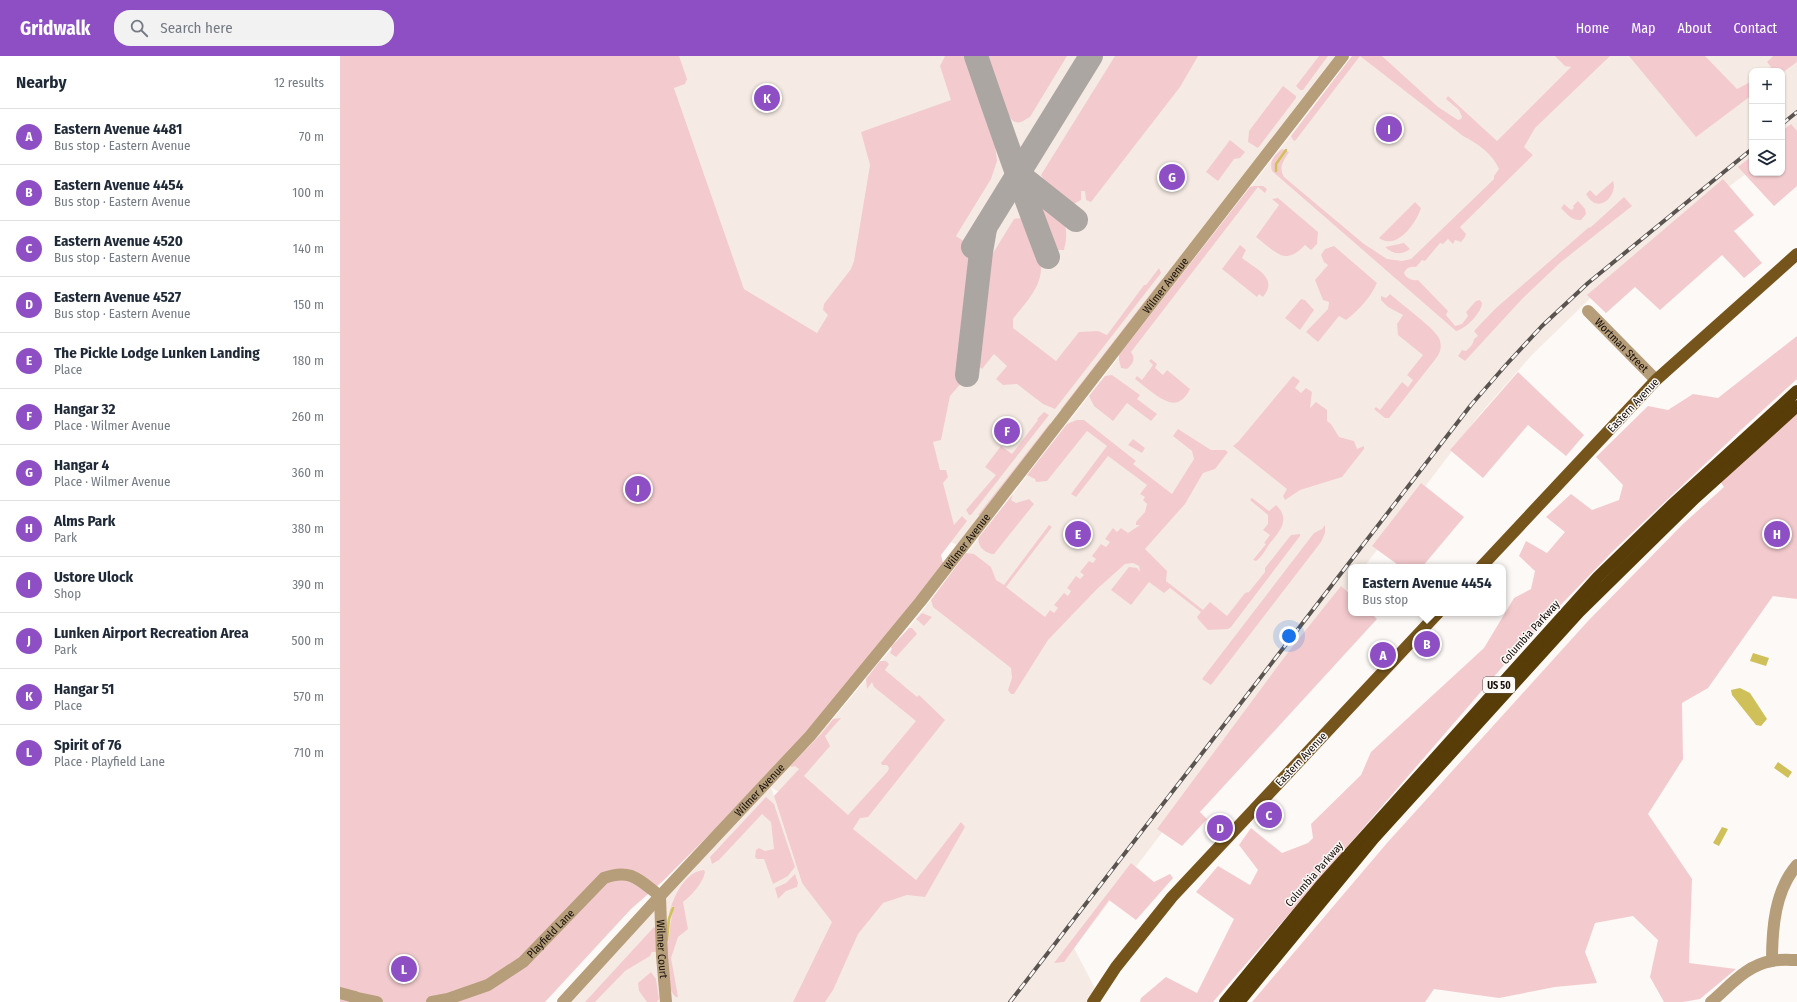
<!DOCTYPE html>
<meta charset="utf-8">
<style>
:root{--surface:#fff;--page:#f2f2f3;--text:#1f2937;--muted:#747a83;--line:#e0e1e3;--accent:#8f4fc4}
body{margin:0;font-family:"Fira Sans Condensed",sans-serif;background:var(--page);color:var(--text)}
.controls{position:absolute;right:12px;top:12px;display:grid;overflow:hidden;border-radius:8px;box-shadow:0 1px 3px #0004}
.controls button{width:36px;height:36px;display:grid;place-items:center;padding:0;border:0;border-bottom:1px solid var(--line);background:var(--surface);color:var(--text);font:20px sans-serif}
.you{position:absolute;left:949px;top:580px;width:14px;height:14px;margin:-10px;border:3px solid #fff;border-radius:50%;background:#1a73e8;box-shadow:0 0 0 6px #1a73e833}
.badge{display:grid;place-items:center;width:26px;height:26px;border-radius:50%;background:var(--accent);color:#fff;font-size:13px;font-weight:700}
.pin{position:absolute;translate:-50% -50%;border:2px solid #fff;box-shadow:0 1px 4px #0006}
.popup{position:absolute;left:1008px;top:508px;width:158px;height:52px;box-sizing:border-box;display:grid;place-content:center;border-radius:8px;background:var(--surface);filter:drop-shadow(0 1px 3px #0005);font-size:13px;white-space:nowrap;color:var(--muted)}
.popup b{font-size:15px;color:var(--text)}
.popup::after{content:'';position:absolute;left:50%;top:100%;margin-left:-8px;border:8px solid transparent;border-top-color:var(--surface)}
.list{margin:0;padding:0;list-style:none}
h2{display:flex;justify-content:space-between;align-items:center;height:52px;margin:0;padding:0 16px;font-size:17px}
h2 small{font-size:13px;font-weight:400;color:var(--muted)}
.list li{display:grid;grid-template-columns:26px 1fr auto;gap:12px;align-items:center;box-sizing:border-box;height:56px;padding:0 16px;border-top:1px solid var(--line)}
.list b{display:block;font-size:15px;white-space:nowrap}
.list p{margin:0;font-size:13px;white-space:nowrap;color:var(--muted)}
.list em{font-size:13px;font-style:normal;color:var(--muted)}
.icon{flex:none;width:22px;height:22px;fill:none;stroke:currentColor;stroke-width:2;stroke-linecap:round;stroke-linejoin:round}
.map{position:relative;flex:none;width:1457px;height:946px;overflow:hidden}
header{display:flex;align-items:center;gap:24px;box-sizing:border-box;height:56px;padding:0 20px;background:var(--accent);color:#fff}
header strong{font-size:19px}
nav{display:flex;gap:22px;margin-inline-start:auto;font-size:14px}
.search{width:280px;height:36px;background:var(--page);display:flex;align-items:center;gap:10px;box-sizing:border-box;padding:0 14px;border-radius:16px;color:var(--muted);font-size:15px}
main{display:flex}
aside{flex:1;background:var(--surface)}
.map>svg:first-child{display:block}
</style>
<header>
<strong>Gridwalk</strong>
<div class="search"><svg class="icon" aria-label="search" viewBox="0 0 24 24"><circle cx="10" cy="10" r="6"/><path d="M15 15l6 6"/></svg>Search here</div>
<nav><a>Home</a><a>Map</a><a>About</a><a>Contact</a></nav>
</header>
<main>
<aside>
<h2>Nearby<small>12 results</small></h2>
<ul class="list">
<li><span class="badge">A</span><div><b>Eastern Avenue 4481</b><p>Bus stop · Eastern Avenue</p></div><em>70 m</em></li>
<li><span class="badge">B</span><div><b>Eastern Avenue 4454</b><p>Bus stop · Eastern Avenue</p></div><em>100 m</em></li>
<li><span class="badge">C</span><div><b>Eastern Avenue 4520</b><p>Bus stop · Eastern Avenue</p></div><em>140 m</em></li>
<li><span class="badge">D</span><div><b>Eastern Avenue 4527</b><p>Bus stop · Eastern Avenue</p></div><em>150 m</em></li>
<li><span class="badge">E</span><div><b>The Pickle Lodge Lunken Landing</b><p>Place</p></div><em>180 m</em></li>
<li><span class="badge">F</span><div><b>Hangar 32</b><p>Place · Wilmer Avenue</p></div><em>260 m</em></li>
<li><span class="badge">G</span><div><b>Hangar 4</b><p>Place · Wilmer Avenue</p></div><em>360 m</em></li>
<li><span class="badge">H</span><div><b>Alms Park</b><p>Park</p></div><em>380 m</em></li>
<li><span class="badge">I</span><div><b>Ustore Ulock</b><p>Shop</p></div><em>390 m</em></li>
<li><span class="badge">J</span><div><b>Lunken Airport Recreation Area</b><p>Park</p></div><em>500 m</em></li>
<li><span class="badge">K</span><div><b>Hangar 51</b><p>Place</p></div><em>570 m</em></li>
<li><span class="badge">L</span><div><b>Spirit of 76</b><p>Place · Playfield Lane</p></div><em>710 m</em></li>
</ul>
</aside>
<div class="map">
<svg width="1457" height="946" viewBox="0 0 1457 946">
<rect width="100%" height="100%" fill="#fdf9f6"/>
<g fill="#f6ebe4" fill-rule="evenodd">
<path d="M 323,0 L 997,0 L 617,489 L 611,486 L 609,478 L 477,277 L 404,233 Z"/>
<path d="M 1012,0 L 1457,0 L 1457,78 L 1442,90 L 1442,15 L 1412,15 L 1412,113 L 1274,219 L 1192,299 L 1141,357 L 1024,511 L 1011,511 L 1011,529 L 734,892 L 758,938 L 753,946 L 223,946 L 493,663 L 576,563 ZM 431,731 L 542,804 L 462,827 Z"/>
</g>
<g fill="#f3cbce">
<path d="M 0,0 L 339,0 L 347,23 L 345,28 L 334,32 L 404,233 L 477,277 L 488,259 L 483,254 L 484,248 L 511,213 L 514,205 L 530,109 L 521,76 L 611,44 L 600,10 L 605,0 L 625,0 L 656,87 L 655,88 L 657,105 L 651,123 L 616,180 L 640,196 L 623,325 L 610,340 L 601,384 L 593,386 L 600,414 L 606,414 L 608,421 L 603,427 L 614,469 L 622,460 L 627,465 L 601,499 L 603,507 L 515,619 L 481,661 L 371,777 L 323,825 L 291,853 L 205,946 L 0,946 Z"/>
<path d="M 647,0 L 727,0 L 690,61 C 685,63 682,68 675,66 C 664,62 652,13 647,0 Z"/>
<path d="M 775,0 L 858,0 L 840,31 L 751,146 L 746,144 L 745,135 L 741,135 L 741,144 L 730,150 L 710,134 L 701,119 Z"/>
<path d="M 979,0 L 988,0 L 963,34 L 960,34 L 956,30 Z"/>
<path d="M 1012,0 L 1020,0 L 955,85 L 953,84 L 951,80 Z"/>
<path d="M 1020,0 L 1042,0 L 1098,51 L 1118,64 L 1121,63 L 1122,61 L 1119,54 L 1106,43 L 1108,40 L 1157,85 L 1231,11 L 1225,10 L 1215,0 L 1270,0 L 1195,72 L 1184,91 L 1193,99 L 1120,171 L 1126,178 L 1125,181 L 1121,186 L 1115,184 L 1113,188 L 1108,183 L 1103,188 L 1100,187 L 1085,205 L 1082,204 L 1076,211 C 1070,210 1066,212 1064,217 C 1066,222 1072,225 1078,224 L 1108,255 L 1106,259 L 1115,270 L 1122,268 L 1128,260 L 1126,256 L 1136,245 L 1140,244 L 1142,247 C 1142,256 1126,273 1116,275 L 932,115 C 929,105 934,99 942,93 L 949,96 C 944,105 938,110 944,121 L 1024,188 L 1047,203 L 1062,205 L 1071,203 L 1154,123 L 1154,120 L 1159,113 C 1152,97 1138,88 1123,80 Z"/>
<path d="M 1289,0 L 1365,0 L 1397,33 L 1412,25 L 1412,39 L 1356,81 Z"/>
<path d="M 1433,0 L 1457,0 L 1457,6 L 1442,17 L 1442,15 L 1426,15 L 1431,11 L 1427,6 Z"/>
<path d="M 943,30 L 956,40 L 956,42 L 918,92 L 908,86 L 909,75 Z"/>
<path d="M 1451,68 L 1457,75 L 1457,130 L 1434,150 L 1398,111 L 1412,100 L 1412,117 L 1442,117 L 1442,75 Z"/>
<path d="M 890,84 L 905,96 L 900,102 L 894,103 L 878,125 L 866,116 Z"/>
<path d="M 1383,123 L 1414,159 L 1394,175 L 1422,207 L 1404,222 L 1382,199 L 1320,254 L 1295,231 L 1266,257 L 1247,239 Z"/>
<path d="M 1273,125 C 1277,135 1267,151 1255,147 C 1251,146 1248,141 1246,138 L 1250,134 L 1256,140 Z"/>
<path d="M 914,130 L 923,130 L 927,133 L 925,137 L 918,131 L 791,296 C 796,303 793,308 787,313 L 781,312 L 779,304 L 779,299 L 910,131 Z"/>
<path d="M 1284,141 L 1292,150 L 1221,206 L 1182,243 L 1125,305 L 1118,300 L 1122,294 L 1126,295 C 1130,291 1133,289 1134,283 L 1138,280 L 1134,275 L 1156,252 L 1248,172 L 1251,171 Z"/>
<path d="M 938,142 L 978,176 L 977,188 L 971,194 L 965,189 C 944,211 936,196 916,181 L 939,149 L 932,143 Z"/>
<path d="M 1238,145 L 1245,153 L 1246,158 L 1241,164 C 1232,165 1227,158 1221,152 L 1224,148 L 1231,154 L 1234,152 L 1233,150 Z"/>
<path d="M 1075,146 L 1081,152 C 1076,167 1057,195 1039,182 Z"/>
<path d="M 704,148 C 722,162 731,168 724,194 L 716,194 L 708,186 L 697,155 L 698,150 Z"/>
<path d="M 680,162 L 686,165 L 701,212 C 701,232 685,247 673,263 L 673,272 L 716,305 L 739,276 L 758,275 L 767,279 L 804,229 L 806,229 L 819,212 L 821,217 L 715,353 L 703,348 L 677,328 L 663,329 L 656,323 L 667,310 L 654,298 L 642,313 L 636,308 L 650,202 L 674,163 Z"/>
<path d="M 1064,187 L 1070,193 C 1061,200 1053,198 1045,191 Z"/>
<path d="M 900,189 L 906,194 L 902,202 C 916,213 939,222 923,241 L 919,238 L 917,241 L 882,213 Z"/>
<path d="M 994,190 L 1037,227 C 1030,242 1019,254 1006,264 L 999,260 L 978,286 L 966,276 L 988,253 L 989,246 L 983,244 L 975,224 L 988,209 L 984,206 L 981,199 L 985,193 Z"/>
<path d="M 822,223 L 822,227 L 722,356 L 721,353 Z"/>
<path d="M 1050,238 C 1060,247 1095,273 1099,282 C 1103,291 1100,298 1094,305 L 1049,362 L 1045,362 L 1034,353 L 1036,351 L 1040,354 L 1062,326 L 1068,331 L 1073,324 L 1067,319 L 1083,299 L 1058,279 L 1057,268 L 1063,259 L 1048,251 L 1041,244 L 1041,240 L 1046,242 Z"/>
<path d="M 961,243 L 965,244 L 974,254 L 960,274 L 945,262 Z"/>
<path d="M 1457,280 L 1457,323 L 1402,373 L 1274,494 L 1177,594 L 873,946 L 800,946 L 801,942 L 826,921 L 857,937 L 894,863 L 856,836 L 878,810 L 910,829 L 918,814 L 899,789 L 911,772 L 942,797 L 968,787 L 973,782 L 971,768 L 1021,719 L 1031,696 L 1144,592 L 1174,542 L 1191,533 L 1195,515 L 1179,500 L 1186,485 L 1207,497 L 1225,476 L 1206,461 L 1231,438 L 1252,454 L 1279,444 L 1283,429 L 1256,401 L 1308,350 L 1328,354 L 1353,338 L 1378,342 Z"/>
<path d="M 811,303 L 817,308 L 815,312 L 823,319 L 827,314 L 850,333 C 848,337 845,342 840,345 C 828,353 805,330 795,323 L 797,320 L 802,324 L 813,309 L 809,305 Z"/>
<path d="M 1178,316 L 1244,379 L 1226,400 L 1188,369 L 1143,422 L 1110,394 Z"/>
<path d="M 772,319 L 800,339 L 797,343 L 817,358 L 811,365 L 787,347 L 773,365 L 754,350 L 749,340 L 765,320 Z"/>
<path d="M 953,320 L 960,325 L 955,332 L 961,337 L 966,332 L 972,336 L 970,352 L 976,346 L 987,354 L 987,365 L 991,368 L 999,381 L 1014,385 L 1017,393 L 1024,390 L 1024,393 L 1002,421 L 960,434 L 945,444 L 943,440 L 947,433 L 893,390 L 898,386 Z"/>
<path d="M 1457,350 L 1457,543 L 1433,540 L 1368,632 L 1342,647 L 1343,703 L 1308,758 L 1352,823 L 1349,907 L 1396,913 L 1360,943 L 1343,946 L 1324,946 L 1310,921 L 1318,884 L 1293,860 L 1255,867 L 1245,896 L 1257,927 L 1215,931 L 1159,942 L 1094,933 L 1085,946 L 912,946 L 1047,787 L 1248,565 L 1343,468 L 1384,431 L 1378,422 Z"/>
<path d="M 704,356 L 709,359 L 631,459 L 629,459 L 626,454 L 656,419 L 645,411 L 661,390 L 672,398 L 698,364 L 697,363 Z"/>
<path d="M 737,364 L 744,364 L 796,405 L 793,408 L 832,438 L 854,403 L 852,395 L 833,380 L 838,373 L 871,394 L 885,394 L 888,396 L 875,413 L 863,417 L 845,448 L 805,493 L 827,515 L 826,525 L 863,554 L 870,546 L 887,560 L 905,537 L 909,536 L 925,516 L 925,512 L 951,479 L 960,478 L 960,480 L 891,571 L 888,573 L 868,574 L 858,563 L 857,561 L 861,556 L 830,532 L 824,537 L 809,526 L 791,549 L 771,534 L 789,511 L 797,512 L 800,516 L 799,510 L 793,507 L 785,508 L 757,533 L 708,584 L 674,638 L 671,638 L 668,634 L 672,622 L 671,612 L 593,551 L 591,544 L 626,497 L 634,498 L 651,511 L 656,524 L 664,529 L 709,469 L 712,471 L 666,531 L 705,561 L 710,554 L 714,557 L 718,552 L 714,549 L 724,537 L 728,540 L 731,535 L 727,532 L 736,520 L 740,523 L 744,519 L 740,516 L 749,505 L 753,507 L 756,503 L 752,500 L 761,488 L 766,491 L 770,486 L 765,483 L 773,472 L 777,476 L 781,472 L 788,477 L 800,469 L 796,469 L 796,466 L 805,456 L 807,448 L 803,444 L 805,441 L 800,438 L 807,429 L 768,400 L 736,441 L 731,438 L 767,390 L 747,375 L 707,425 L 696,426 L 695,423 L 687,419 L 727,368 Z"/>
<path d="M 710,367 L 710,370 L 640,459 L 638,459 Z"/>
<path d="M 793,383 L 805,392 L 802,397 L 788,389 Z"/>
<path d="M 1081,427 L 1124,461 L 1082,511 L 1061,511 L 1032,490 Z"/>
<path d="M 673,438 L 671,444 L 676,447 L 689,443 L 694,448 L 654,498 C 645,498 636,489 639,481 Z"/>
<path d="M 912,442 L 929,455 L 936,449 C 951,463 940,475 930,487 C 926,493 922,501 916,505 L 913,504 L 926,488 L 924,487 L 930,479 L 923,474 L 928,468 L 928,459 L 910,444 Z"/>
<path d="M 985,469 L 985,477 L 981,486 L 871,629 L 862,623 L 974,477 L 982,473 Z"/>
<path d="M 1001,530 L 1011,539 L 1011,557 L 1031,557 L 1037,563 L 860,756 L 867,763 L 842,790 L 817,773 L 949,595 Z"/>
<path d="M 582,557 L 592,561 L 584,570 L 576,563 Z"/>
<path d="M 569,572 L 572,572 L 577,578 L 556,601 L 550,597 L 552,593 L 551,591 Z"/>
<path d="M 540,605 L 546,605 L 549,608 L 545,614 L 577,641 L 579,639 L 605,664 L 528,761 L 520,762 L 513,773 L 576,824 L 621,766 L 625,771 L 585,841 L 567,839 L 543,847 L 518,878 L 493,934 L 485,946 L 453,946 L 492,866 L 462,827 L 434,740 L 459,713 L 455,710 L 452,711 L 450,710 L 482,677 L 493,663 L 501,662 L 485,680 L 490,690 L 464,720 L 508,759 L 548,715 L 549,712 L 547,709 L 542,709 L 541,707 L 576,665 L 534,631 L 532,626 L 527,633 L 526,623 Z"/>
<path d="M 426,741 L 434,748 L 455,811 L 448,820 L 433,828 L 424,803 L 417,803 L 415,801 L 416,794 L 419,792 L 425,795 L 434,793 L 431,766 L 422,758 L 379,804 L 372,808 L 370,801 Z"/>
<path d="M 791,807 L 814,826 L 830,818 L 833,822 L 796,864 L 769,844 L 724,906 L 714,907 Z"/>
<path d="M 364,814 L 365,816 C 363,827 352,839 343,846 L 348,873 L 338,881 L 331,902 L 338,941 L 336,941 C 321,930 329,867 334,851 L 332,850 L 329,862 L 327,880 C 324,860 340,815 364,814 Z"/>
<path d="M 455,818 L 458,827 L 457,831 L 446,835 L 438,843 L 435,832 L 446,827 Z"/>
<path d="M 314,871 L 316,873 L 317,896 L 312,896 L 310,900 L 285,915 L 255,946 L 245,946 Z"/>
<path d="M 311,916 L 316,923 L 319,943 L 317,946 L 307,946 L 299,935 L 298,927 Z"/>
</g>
<g fill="#d0c05a">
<path d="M 1413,597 L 1429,602 L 1426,610 L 1410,605 Z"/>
<path d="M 1400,632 L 1410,637 L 1427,663 L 1421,670 L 1416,669 L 1392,639 L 1391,634 Z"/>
<path d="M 1438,706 L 1452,716 L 1448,722 L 1434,712 Z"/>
<path d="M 1382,771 L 1388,773 L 1379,790 L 1373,787 Z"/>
</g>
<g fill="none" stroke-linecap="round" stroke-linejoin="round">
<g stroke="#d0c05a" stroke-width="2.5">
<path d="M 936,115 L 936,108 L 946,94"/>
<path d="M 327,884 L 329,863 L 333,852"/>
</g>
<g stroke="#aca6a3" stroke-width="24">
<path d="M 636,0 C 659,67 682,134 708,201"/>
<path d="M 678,118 L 736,164"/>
<path d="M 633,191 L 751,0"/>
<path d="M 627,319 L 641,196 L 645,173"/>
</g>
<g stroke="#b69e7b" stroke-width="12">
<path id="s1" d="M 1248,255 L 1316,324"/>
<path id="s2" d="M 320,840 L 322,900 L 326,946"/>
<path d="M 1432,905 C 1432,872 1435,834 1457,809"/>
<path d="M 0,937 L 15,941"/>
<path d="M 13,941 L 37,946"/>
<path id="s3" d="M 92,946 L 108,943 L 148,929 L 183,906 L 264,822 C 291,812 299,824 320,840"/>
<path id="s4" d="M 223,946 L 320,840 L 470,680 L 580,546 L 1003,0"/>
<path d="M 1371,946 C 1390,930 1406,909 1432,905 C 1440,903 1449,904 1457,904"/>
</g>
<g stroke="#75551b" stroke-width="12">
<path d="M 1141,511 L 1316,324 L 1457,198"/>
<path d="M 753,946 L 776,911 L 832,841 L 1098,557"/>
</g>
<g stroke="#583d08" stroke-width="12">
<path d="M 885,946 L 981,829 L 1258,521 L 1331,450 L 1457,335"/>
<path d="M 899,946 L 1034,782 L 1239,556 L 1355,442 L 1457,350"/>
</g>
<defs>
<g id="rail">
<path d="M 1442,68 L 1457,56"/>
<path d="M 670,946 L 982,542 L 1131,349 L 1165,310 L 1202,270 L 1248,227 L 1412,93"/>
</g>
</defs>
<use href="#rail" stroke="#5a5450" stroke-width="4"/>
<use href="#rail" stroke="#fdf9f6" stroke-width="2.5" stroke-dasharray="8" stroke-linecap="butt"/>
</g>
<g text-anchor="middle" stroke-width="3" stroke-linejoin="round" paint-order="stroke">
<rect fill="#fdf9f6" stroke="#59534f" stroke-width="1" x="1143" y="621" width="32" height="16" rx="3"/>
<g font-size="10" font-weight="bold" fill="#130c08">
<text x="1159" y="633">US 50</text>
</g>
<g font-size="11" fill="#130c08" stroke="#fdf9f6">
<text dy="4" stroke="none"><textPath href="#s4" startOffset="937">Wilmer Avenue</textPath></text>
<text dy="4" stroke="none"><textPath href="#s1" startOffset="48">Wortman Street</textPath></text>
<text transform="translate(1293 349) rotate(-47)" y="4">Eastern Avenue</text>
<text dy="4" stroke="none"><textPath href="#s4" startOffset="613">Wilmer Avenue</textPath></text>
<text transform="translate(1190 576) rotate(-48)" y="4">Columbia Parkway</text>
<text transform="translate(961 703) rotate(-47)" y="4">Eastern Avenue</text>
<text dy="4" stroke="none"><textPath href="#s4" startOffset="289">Wilmer Avenue</textPath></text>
<text transform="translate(974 818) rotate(-49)" y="4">Columbia Parkway</text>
<text dy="4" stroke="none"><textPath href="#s3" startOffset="140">Playfield Lane</textPath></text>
<text dy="4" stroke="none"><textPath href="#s2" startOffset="53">Wilmer Court</textPath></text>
</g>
</g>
</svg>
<div class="controls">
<button>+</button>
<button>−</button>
<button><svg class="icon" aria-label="layers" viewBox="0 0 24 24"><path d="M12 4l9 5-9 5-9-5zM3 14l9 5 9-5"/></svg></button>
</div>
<div class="you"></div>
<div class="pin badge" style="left:1043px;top:599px">A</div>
<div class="pin badge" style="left:1087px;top:588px">B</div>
<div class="popup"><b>Eastern Avenue 4454</b>Bus stop</div>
<div class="pin badge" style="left:929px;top:759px">C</div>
<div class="pin badge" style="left:880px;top:772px">D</div>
<div class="pin badge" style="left:738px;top:478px">E</div>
<div class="pin badge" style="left:667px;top:375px">F</div>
<div class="pin badge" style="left:832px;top:121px">G</div>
<div class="pin badge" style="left:1437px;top:478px">H</div>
<div class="pin badge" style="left:1049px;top:73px">I</div>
<div class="pin badge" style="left:298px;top:433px">J</div>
<div class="pin badge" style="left:427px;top:42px">K</div>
<div class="pin badge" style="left:64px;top:913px">L</div>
</div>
</main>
